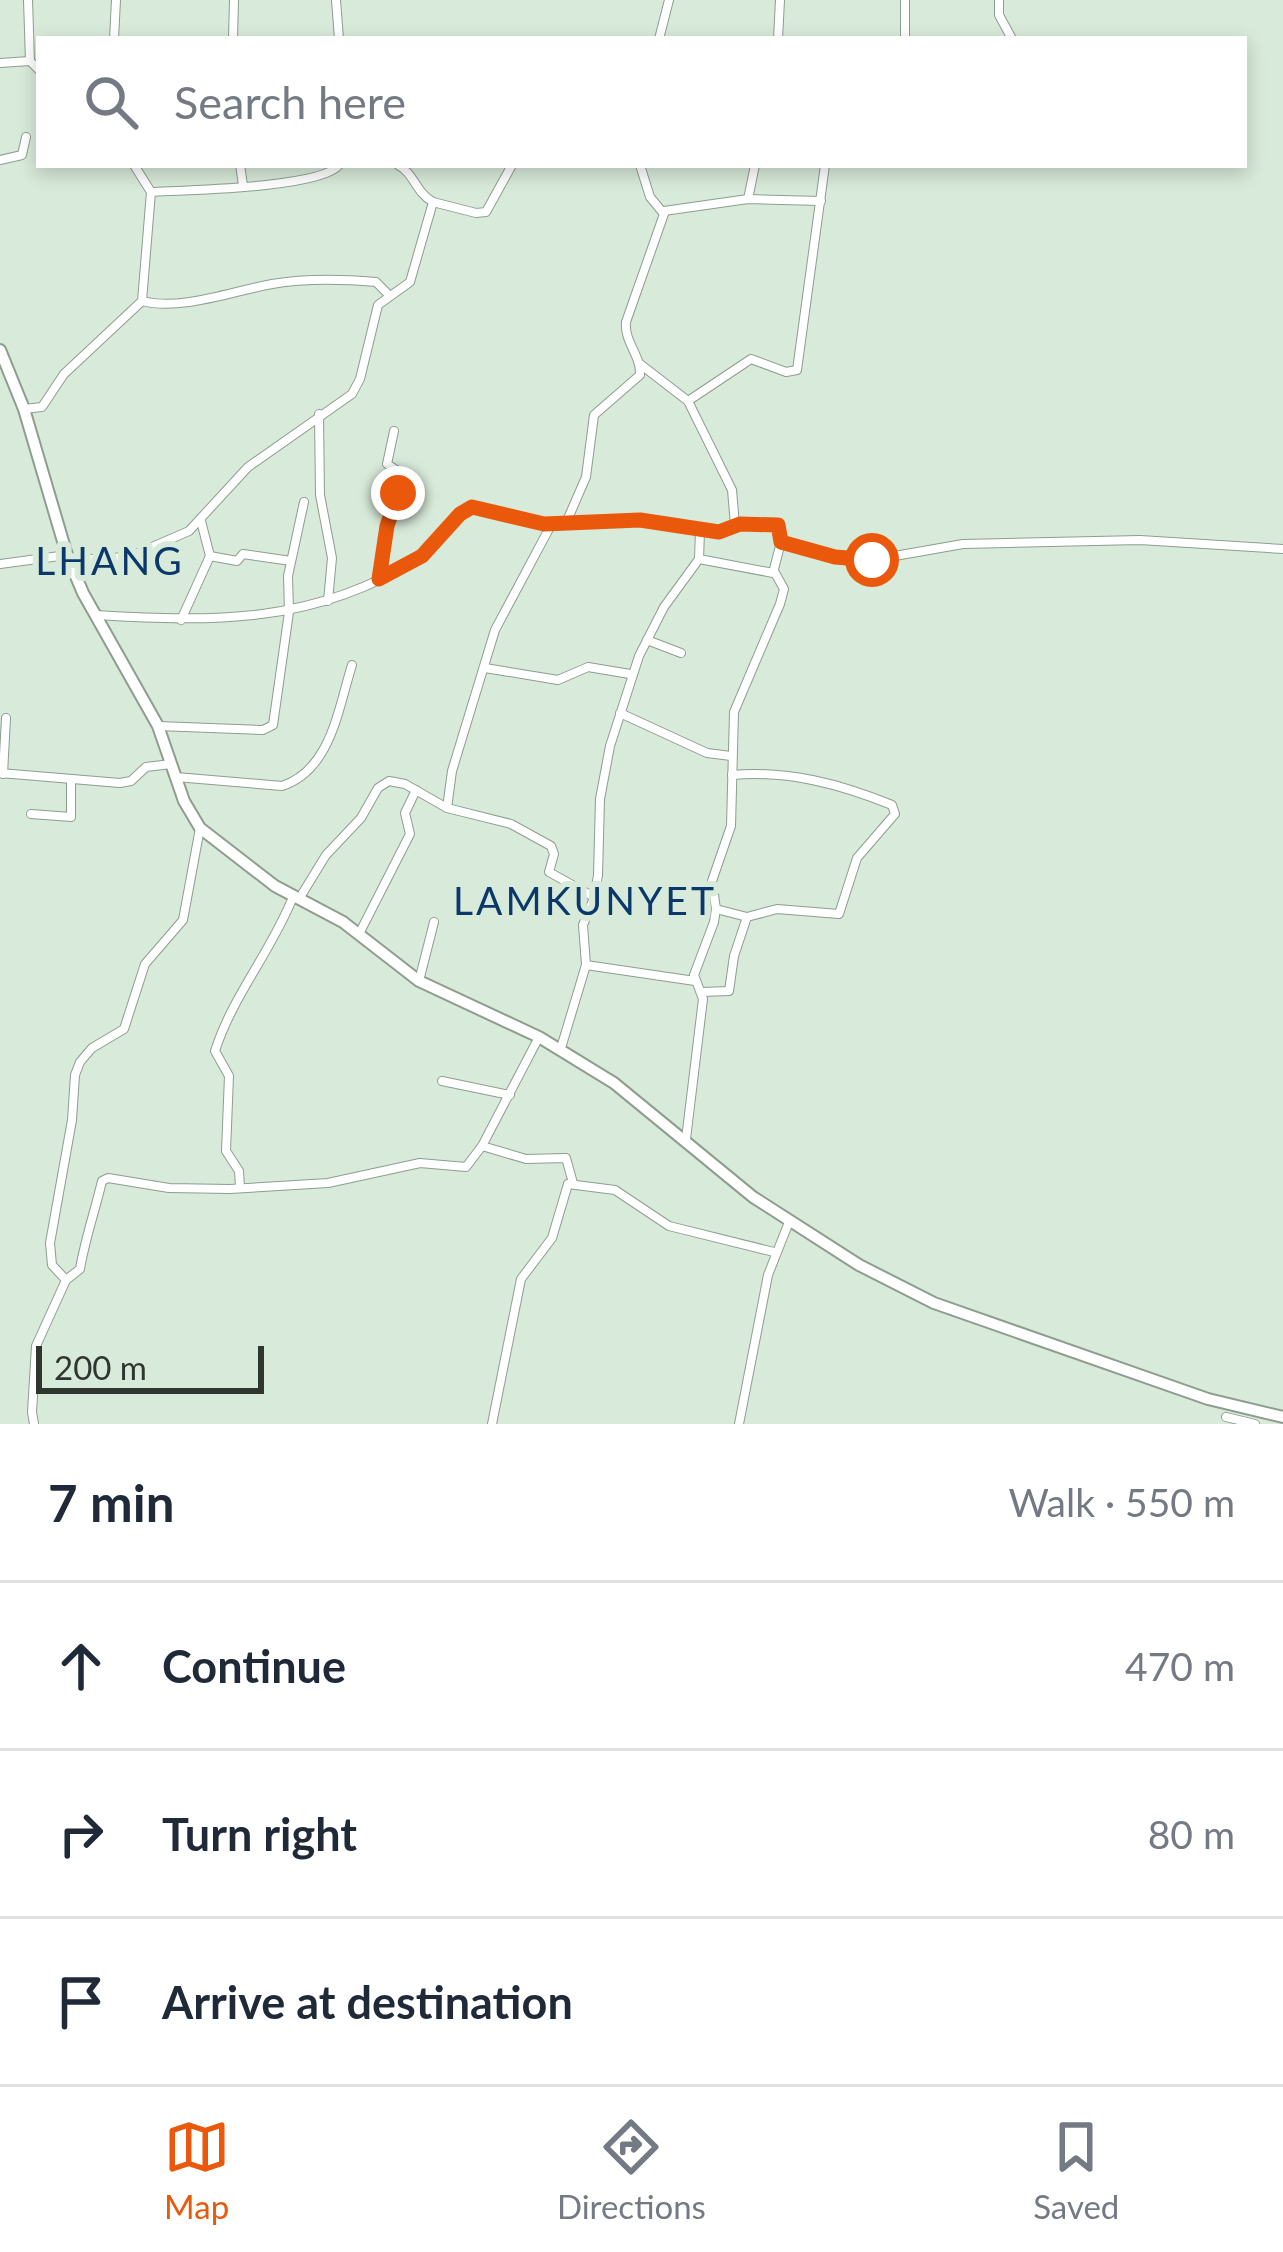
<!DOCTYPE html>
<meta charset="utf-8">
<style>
:root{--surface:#fff;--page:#f6f6f7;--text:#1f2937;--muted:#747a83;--line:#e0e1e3;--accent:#ea580c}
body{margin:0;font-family:Lato,sans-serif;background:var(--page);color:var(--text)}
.scale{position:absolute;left:36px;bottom:30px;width:228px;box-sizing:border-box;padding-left:12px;border:6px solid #2f3630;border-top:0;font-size:33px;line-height:42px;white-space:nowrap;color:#2f3630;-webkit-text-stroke:9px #d8eada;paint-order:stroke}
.stop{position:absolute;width:36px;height:36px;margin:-27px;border:9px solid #ea580c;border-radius:50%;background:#fff}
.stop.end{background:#ea580c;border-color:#fff;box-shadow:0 3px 12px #0008}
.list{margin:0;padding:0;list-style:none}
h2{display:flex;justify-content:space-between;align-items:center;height:156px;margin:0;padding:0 48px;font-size:51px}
h2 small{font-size:39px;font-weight:400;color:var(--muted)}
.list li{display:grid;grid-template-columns:78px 1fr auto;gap:36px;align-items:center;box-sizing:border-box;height:168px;padding:0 48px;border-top:3px solid var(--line)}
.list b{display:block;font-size:45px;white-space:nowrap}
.list em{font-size:39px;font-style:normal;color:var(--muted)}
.icon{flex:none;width:66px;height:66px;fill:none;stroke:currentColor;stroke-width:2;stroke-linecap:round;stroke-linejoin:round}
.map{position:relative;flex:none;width:1283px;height:1424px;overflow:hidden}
.search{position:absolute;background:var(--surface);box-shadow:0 6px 18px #0003;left:36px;right:36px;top:36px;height:132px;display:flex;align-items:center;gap:30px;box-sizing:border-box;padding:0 42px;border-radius:0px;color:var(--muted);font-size:45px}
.sheet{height:660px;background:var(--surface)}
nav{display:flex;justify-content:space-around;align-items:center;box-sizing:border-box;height:168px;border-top:3px solid var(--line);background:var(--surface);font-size:33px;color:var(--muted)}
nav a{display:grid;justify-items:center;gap:6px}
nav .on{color:var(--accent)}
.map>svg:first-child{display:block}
</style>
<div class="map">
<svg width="1283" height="1424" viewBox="0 0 1283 1424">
<rect width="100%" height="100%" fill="#d8eada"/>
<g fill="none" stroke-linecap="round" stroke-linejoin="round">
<defs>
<g id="street">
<path d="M 28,0 L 30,61 L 39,70"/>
<path d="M 336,0 L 339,39"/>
<path d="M 999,0 L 999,15 L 1012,39"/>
<path d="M 114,39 L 116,0"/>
<path d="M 233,39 L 234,0"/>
<path d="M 659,39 L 669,0"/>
<path d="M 778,39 L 780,0"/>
<path d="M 905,39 L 905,0"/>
<path d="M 0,63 L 30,61"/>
<path d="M 0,160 L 22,155 L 26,137"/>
<path d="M 134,165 L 151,192 C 186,190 321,188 339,165"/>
<path d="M 240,165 L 243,185"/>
<path d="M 748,199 L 755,165"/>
<path d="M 433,202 L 476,213 L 486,212 L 512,165"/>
<path d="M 664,211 L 748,199 L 821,201"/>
<path d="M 142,301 C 182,311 232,291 272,284 C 307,278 341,279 376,282 L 389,295"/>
<path d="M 640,364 L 688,401 L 732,490 L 735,525"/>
<path d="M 688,401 L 751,359 L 786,372 L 797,370 L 825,165"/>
<path d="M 24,409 L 42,407 L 64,374 L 142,301 L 151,192"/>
<path d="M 319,414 L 320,495 L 332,558 L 328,601"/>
<path d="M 201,521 L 210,556"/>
<path d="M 566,523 L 586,477 L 594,415 L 640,375 C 641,355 624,342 626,322 L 664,214 L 650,197 L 640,165"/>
<path d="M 699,559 L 773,573 L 781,542"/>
<path d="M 70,560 L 129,557 L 189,531 L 248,467 L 352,394 L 360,379 L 378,305 L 410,282 L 433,202 C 416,193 414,173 398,165"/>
<path d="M 0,564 L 67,555"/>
<path d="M 379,577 L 387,526 L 404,475 L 387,464 L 394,431"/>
<path d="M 96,615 C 215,622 314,624 419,558 C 440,545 450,517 472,507 L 544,524 L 640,520 L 719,532 L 740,524 L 778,525 L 781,542 L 835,557 L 872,560 L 963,544 L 1140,540 L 1283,549"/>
<path d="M 181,620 L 210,556 L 237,561 L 243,554 L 291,561"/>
<path d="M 647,640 L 681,653"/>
<path d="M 485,668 L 558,680 L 588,667 L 630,674"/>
<path d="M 620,713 L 707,753 L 731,756"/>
<path d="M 158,726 L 263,730 L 273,725 L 289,612 L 288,576 L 304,502"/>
<path d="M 0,773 L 120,783 L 131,781 L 146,767 L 171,764"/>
<path d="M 3,774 L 6,718"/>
<path d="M 176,777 L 282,786 C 331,770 338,709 352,665"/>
<path d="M 447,808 L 452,771 L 495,630 L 551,525"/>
<path d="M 31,814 L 71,817 L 71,779"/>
<path d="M 299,899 L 326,855 L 361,818 L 378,788 L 389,781 L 405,784 L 447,808 L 511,824 L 551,846 L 554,854 L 549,872 L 594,897"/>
<path d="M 716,909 L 747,917 L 777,909 L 839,914 L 857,858 L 895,814 L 892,805 C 840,784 788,770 732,775"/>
<path d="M 359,934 L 410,834 L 405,813 L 416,790"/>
<path d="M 586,965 L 695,981"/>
<path d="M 419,981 L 434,922"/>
<path d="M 702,992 L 729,991 L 734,956 L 747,917"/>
<path d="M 561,1048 L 586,965 L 583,925 L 594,898 L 598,875 L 600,799 L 610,746 L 639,656 L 664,607 L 699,559 L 700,531"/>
<path d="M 442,1081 L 510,1095"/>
<path d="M 686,1139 L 703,999 L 694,975 L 714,922 L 716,909 L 712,881 L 731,826 L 734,712 L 780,604 L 784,589 L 774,571"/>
<path d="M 482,1146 L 526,1159 L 566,1158 L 573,1183"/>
<path d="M 240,1187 L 239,1171 L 226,1151 L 229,1076 L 215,1051 C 233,995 271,952 293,897"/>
<path d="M 66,1280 L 80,1269 C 85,1239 95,1211 102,1181 L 108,1178 L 169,1188 L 230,1189 L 328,1183 L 420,1163 L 466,1167 L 482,1146 L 539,1037"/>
<path d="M 1226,1417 L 1255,1424"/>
<path d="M 34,1424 L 32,1412 L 36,1346 L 66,1280 L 52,1265 L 50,1243 L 72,1120 L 75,1075 L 80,1062 L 92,1048 L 124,1029 L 145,964 L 183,920 L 200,828"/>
<path d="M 492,1424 L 521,1279 L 552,1238 L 568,1184 L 615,1190 L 669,1226 L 774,1252"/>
<path d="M 739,1424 L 768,1275 L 789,1222"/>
</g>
<path id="secondary" d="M 0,350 L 24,409 L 67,555 L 83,593 L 158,726 L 184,801 L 200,828 L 275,886 L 343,922 L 419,981 L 539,1037 L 614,1083 L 753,1197 L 859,1265 L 934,1303 L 1208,1399 L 1283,1417"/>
</defs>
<use href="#street" stroke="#8d9e8f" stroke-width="10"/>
<use href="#secondary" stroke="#8d9e8f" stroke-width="14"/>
<use href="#street" stroke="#fff" stroke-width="8"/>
<use href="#secondary" stroke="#fff" stroke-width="10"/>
</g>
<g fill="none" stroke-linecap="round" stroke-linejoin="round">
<path stroke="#ea580c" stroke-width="15" d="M 398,493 L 387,526 L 379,579 L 422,556 L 460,514 L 472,507 L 544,524 L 640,520 L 719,532 L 740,524 L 778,525 L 781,542 L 835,557 L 872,560"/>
</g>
<g text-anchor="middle" stroke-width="12" stroke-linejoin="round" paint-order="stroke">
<g font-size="39" letter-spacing="3" fill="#0b386a" stroke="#d8eada">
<text x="110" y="575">LHANG</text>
<text x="585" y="915">LAMKUNYET</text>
</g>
</g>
</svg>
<div class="scale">200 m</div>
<div class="stop" style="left:872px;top:560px"></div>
<div class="stop end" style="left:398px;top:493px"></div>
<div class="search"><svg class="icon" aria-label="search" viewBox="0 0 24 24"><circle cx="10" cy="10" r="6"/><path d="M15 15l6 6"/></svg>Search here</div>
</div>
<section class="sheet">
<h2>7 min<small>Walk · 550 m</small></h2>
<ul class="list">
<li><svg class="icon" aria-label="ahead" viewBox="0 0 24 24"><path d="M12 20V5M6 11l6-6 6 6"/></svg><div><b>Continue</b></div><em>470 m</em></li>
<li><svg class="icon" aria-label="right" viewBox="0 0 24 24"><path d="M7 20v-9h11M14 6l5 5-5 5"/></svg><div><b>Turn right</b></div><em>80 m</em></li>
<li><svg class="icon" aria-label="arrive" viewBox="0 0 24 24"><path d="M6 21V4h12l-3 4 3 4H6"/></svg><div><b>Arrive at destination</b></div></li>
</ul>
</section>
<nav>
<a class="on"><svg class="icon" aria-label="map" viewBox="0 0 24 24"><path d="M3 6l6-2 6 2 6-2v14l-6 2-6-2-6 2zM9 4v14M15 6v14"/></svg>Map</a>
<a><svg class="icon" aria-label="directions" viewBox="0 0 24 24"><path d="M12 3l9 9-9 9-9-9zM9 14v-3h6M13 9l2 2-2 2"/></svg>Directions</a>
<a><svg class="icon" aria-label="saved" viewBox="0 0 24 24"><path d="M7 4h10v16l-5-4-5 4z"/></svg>Saved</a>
</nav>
